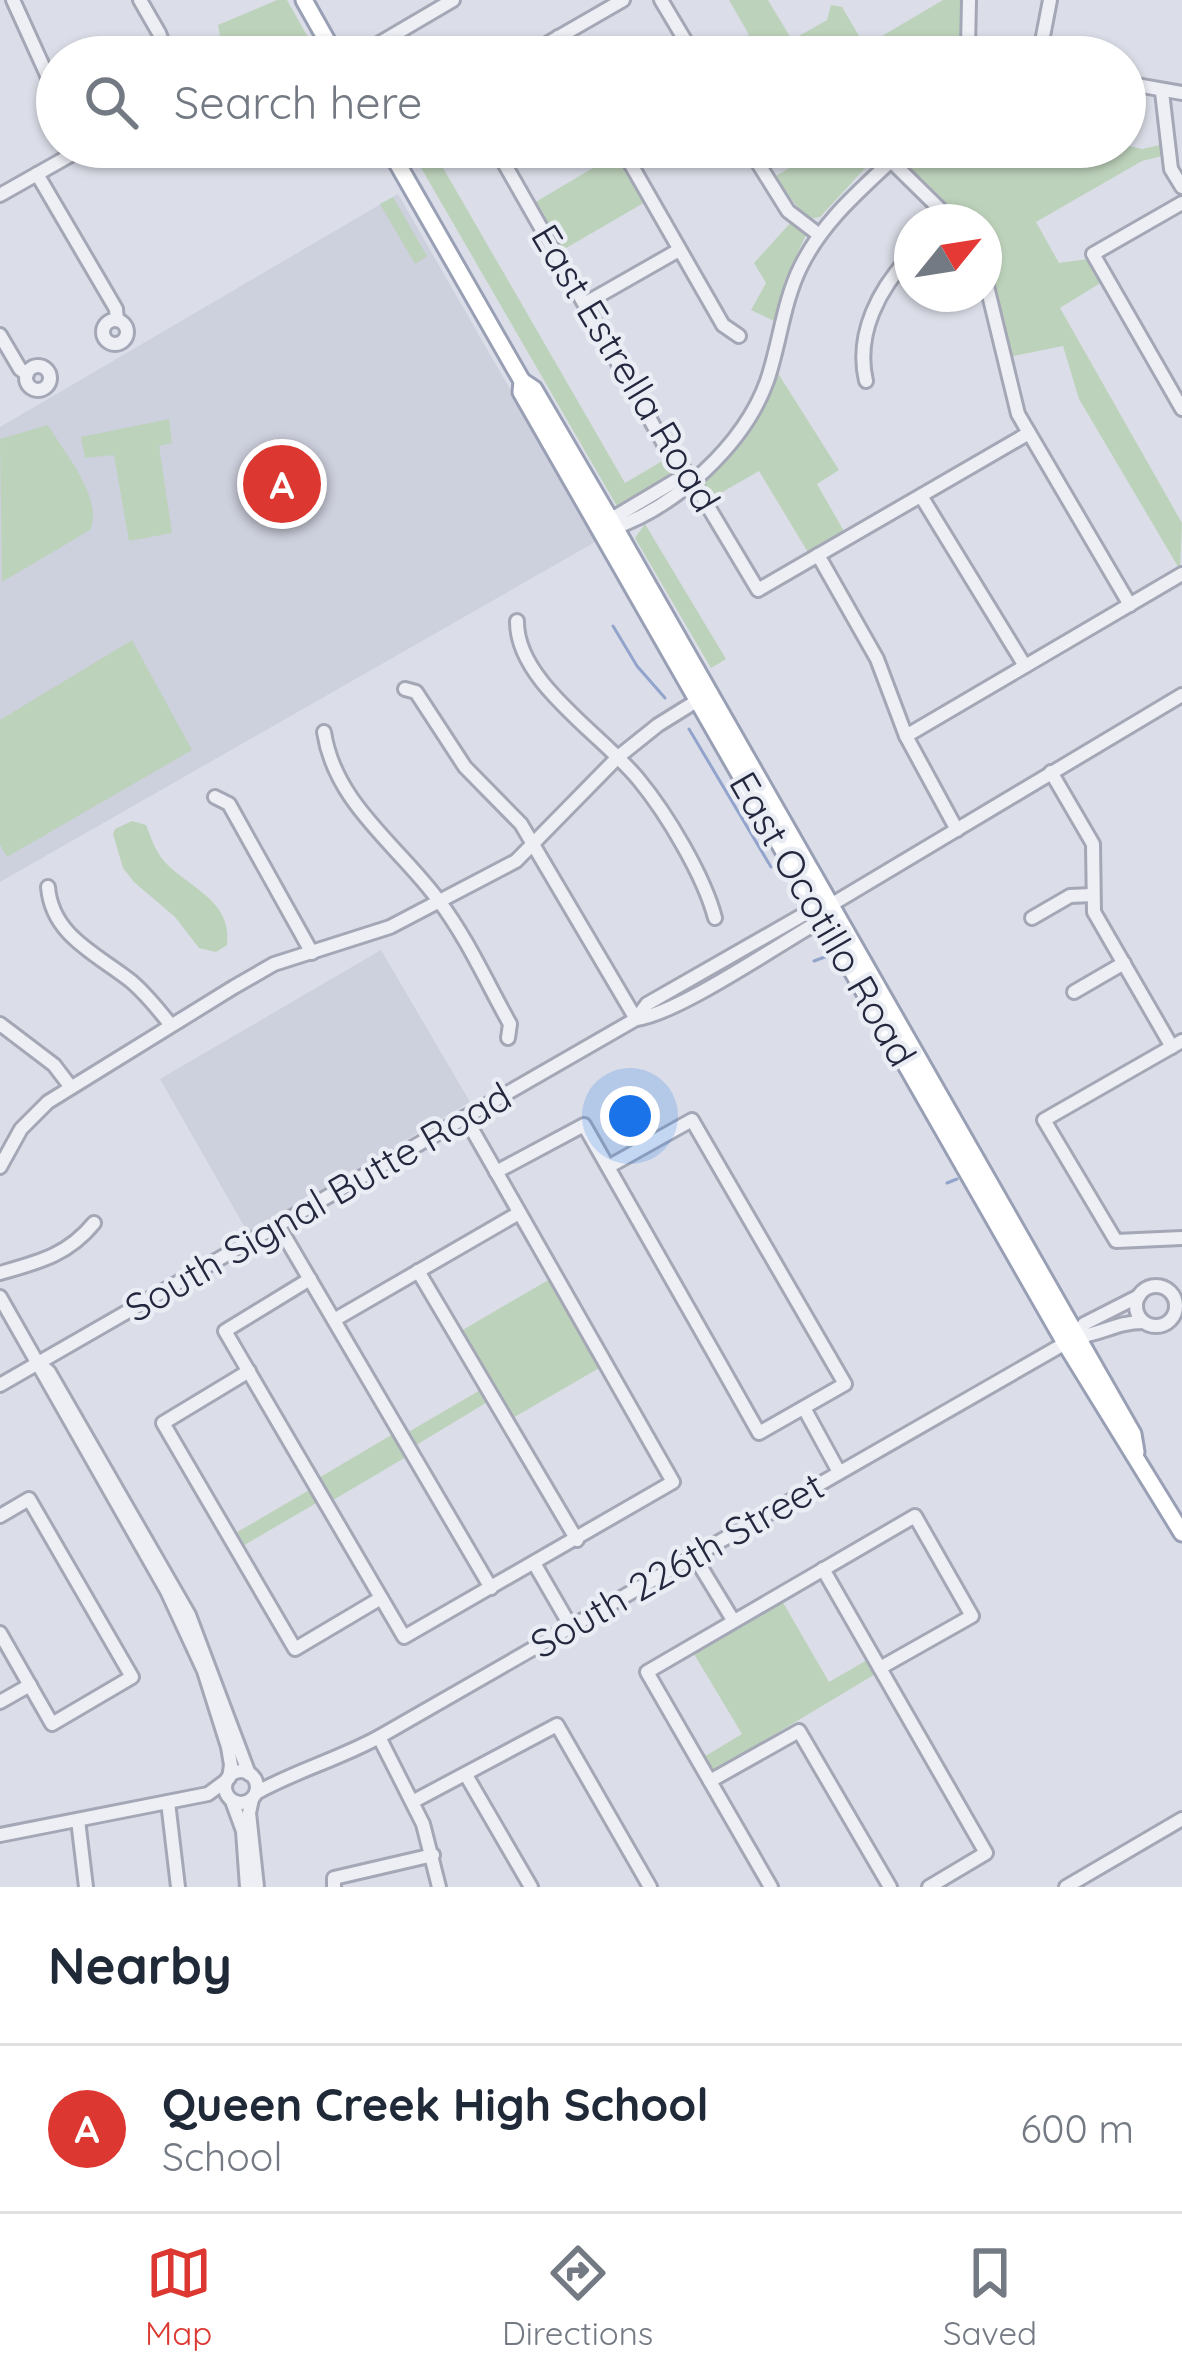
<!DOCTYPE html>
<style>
:root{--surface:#fff;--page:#f2f2f3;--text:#1f2937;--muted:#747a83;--line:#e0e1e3;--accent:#dc3831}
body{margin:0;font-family:Quicksand,sans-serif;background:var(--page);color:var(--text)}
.compass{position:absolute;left:894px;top:204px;width:108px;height:108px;border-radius:50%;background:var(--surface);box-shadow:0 3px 9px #0004;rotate:60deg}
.you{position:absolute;left:630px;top:1116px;width:42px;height:42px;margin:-30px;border:9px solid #fff;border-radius:50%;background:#1a73e8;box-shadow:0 0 0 18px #1a73e833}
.badge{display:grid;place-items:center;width:78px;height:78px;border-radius:50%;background:var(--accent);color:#fff;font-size:39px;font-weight:700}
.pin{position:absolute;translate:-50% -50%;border:6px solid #fff;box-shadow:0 3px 12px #0006}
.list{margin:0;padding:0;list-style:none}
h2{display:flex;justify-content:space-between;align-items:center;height:156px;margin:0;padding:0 48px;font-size:51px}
h2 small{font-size:39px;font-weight:400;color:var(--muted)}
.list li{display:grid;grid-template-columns:78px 1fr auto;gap:36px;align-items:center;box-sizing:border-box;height:168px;padding:0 48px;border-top:3px solid var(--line)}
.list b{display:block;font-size:45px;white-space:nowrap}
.list p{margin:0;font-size:39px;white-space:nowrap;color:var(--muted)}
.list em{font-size:39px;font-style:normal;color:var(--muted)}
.icon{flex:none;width:66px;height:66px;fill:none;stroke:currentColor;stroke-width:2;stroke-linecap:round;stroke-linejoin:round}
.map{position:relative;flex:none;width:1182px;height:1887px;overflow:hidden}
.search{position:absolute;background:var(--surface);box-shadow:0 3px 9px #0004;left:36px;right:36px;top:36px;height:132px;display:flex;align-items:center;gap:30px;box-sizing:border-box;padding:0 42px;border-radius:66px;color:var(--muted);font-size:45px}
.sheet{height:324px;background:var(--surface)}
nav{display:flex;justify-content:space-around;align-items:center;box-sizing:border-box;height:168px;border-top:3px solid var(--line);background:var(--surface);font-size:33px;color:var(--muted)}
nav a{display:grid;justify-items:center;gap:6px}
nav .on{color:var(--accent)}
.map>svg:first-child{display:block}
</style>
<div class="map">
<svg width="1182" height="1887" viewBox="0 0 1182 1887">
<rect width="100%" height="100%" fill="#dbdee8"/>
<g fill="#cdd0dd">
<path d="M 398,194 L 597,541 L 0,882 L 0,427 Z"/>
<path d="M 381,950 L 470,1102 L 248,1233 L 160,1079 Z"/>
</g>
<g fill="#bdd2bb">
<path d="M 277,0 L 287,0 L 319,57 L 224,57 L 218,25 Z"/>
<path d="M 729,0 L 768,0 L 792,40 L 827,20 L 831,5 L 842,7 L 865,46 L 943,0 L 962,0 L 963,47 L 970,54 L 988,57 L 713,57 L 749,35 Z"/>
<path d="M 1125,145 L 1142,149 L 1160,145 L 1162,156 L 1142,161 L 1036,222 L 1059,263 L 1088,259 L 1102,282 L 1060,308 L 1182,523 L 1180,570 L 1079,399 L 1063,346 L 1009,357 L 984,258 L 984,222 L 962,222 L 894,151 L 879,153 L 820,217 L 807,219 L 774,177 L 816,152 L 814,147 Z"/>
<path d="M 409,147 L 431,147 L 625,483 L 669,457 L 679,471 L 677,476 L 618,508 Z"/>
<path d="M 618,153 L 647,201 L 561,251 L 534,203 Z"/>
<path d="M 393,197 L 427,256 L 415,264 L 380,204 Z"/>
<path d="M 792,221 L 807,233 L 785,280 L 774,321 L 751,310 L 766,283 L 754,263 Z"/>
<path d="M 776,370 L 839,470 L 817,484 L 845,533 L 809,554 L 759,471 L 712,498 L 701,481 C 735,451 765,416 776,370 Z"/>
<path d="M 169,419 L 172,443 L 159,446 L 172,533 L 129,541 L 114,455 L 85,458 L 81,437 Z"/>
<path d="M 48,425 C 64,453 104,498 90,530 L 2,582 L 0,439 Z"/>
<path d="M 645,524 L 726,659 L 711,668 L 635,538 Z"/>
<path d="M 132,640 L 192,750 L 7,857 L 0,845 L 0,720 Z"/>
<path d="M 132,821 L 146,825 C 151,837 155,851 164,861 C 187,887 233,900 227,945 L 216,952 L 199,948 L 175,917 L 134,882 L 123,868 L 113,834 L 115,829 Z"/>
<path d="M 550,1279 L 601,1367 L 511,1419 L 461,1331 Z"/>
<path d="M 482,1389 L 489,1401 L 413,1447 L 405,1434 Z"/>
<path d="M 393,1434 L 406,1457 L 330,1502 L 317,1479 Z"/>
<path d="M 311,1489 L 318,1502 L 241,1547 L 234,1534 Z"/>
<path d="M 781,1599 L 829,1682 L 869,1659 L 877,1673 L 712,1772 L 702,1758 L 742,1734 L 691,1649 Z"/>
</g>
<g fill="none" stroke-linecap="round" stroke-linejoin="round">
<g stroke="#92a3cc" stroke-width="3">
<path d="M 613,626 L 637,666 L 665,698"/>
<path d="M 689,729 L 771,867"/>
<path d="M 814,961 L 833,954"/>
<path d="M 947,1183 L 957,1179"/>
</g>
<defs>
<g id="minor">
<path d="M 13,0 L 57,97"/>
<path d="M 140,0 L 159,33 L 168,57"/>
<path d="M 661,0 L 695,57"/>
<path d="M 969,0 L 968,47 L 1012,57"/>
<path d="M 558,37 L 569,57"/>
<path d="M 356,57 L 453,0"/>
<path d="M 524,57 L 623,0"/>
<path d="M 1039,57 L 1050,0"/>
<path d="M 1125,83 L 1182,93"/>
<path d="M 1162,92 L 1171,169 L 1182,187"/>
<path d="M 495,147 L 664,444 L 691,478 L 758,590 L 1029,433"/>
<path d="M 621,147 L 723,325 L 739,336"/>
<path d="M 748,147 L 788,211 L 818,234"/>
<path d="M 37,174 L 116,309 L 117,320"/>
<path d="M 0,195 L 85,147"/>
<path d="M 1182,203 L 1093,254 L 1182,409"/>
<path d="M 984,274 L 1018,414 L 1130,605"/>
<path d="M 586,303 L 679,250"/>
<circle cx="115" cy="332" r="12"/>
<path d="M 0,335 L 20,369 L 27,374"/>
<circle cx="38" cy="378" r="12"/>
<path d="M 866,381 C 855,334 879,288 912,254"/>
<path d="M 921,496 L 1025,666"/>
<path d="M 608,521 L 675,481 L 690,478"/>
<path d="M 611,529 C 675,508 744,445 767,381 C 780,343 783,302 801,266 C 823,222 856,194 891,161 L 953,222"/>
<path d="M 818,555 L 877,659 L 906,736 L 957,830"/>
<path d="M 517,621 C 516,682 603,735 639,780 C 667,814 704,876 715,918"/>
<path d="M 405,689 L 416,692 L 465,767 L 521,824 L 636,1019"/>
<path d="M 324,732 C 335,804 399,846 439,901 C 467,938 487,983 510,1024 L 508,1038"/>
<path d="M 906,736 L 1182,574"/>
<path d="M 1051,772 L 1093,844 L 1094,912 L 1172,1047"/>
<path d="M 215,797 L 229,804 L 312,953"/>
<path d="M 48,887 C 52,936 97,954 132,982 C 147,995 158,1009 170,1024"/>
<path d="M 1032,918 L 1070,896 L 1092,895"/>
<path d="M 1074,992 L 1124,963"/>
<path d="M 636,1019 L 647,1004 L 808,912 L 819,912 L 1182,695"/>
<path d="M 0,1024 L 54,1065 L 70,1086"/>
<path d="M 1182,1041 L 1044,1120 L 1116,1241 L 1182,1238"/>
<path d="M 0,1167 L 21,1129 L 48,1102 L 234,987 L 274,964 L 390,927 L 516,861 L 618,757 L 658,725 L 703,697"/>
<path d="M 496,1172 L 584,1125 C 642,1227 701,1330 759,1433 L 845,1384 L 692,1120 L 608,1167"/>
<path d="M 278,1225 L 491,1588"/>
<path d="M 418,1271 L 577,1540"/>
<path d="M 0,1273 C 39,1262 68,1255 94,1223"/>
<path d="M 310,1279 L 225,1331 L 404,1637 L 673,1482 L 465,1117"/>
<circle cx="1156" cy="1306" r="20"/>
<path d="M 0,1297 L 167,1591 L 204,1671 L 228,1747 L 231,1765 L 229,1778"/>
<path d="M 334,1320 L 519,1213"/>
<path d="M 1076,1337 L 1084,1324 L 1139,1296"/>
<path d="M 38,1363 L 49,1372 L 189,1615 L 249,1774"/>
<path d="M 249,1371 L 163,1423 L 295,1649 L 381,1598"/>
<path d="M 0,1385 L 636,1019 C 675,1015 775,947 815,924 L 819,912"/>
<path d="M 804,1408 L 839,1472"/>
<path d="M 0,1516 L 29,1499 L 132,1677 L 52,1724 L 0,1633"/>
<path d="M 694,1556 L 733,1620"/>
<path d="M 534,1563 L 571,1627"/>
<path d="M 823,1569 L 986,1853 L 929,1887"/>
<path d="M 0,1702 L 30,1685"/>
<path d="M 379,1737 L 423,1824 L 439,1887"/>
<circle cx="241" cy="1787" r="16"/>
<path d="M 466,1775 L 531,1887"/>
<path d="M 710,1781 L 799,1731 L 890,1887"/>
<path d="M 256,1793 C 295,1771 339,1759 379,1737 L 1076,1337 C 1100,1335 1116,1322 1143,1322"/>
<path d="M 252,1799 L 249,1813 L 257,1887"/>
<path d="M 232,1801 L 243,1831 L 247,1887"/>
<path d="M 414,1801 L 557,1725 L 650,1887"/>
<path d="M 168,1802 L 178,1887"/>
<path d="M 78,1820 L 86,1887"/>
<path d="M 0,1835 L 208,1794 L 227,1780"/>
<path d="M 334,1887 L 334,1878 L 433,1855"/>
<path d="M 771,1887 L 647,1672 L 915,1516 L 972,1616 L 880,1668"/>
<path d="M 1066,1887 L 1182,1819"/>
</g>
<g id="major">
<path d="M 304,0 L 336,57"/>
<path d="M 388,147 L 522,381 L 521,392 L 1065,1343 L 1182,1533"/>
<path d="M 522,381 L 534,389 L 616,529 L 1133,1434 L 1136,1452"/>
</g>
</defs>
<use href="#minor" stroke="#a4a7b5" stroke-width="18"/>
<use href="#major" stroke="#999fb4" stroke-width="21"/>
<use href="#minor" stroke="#eeeff5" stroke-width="12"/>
<use href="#major" stroke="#fff" stroke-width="15"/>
</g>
<g text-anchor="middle" stroke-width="9" stroke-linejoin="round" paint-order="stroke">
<g font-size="39" fill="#24283f" stroke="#ebedf5">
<text transform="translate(626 368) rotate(59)" y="14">East Estrella Road</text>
<text transform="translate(823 919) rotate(60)" y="14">East Ocotillo Road</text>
<text transform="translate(318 1202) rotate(-30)" y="14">South Signal Butte Road</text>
<text transform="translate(677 1565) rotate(-30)" y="14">South 226th Street</text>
</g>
</g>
</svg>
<svg class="compass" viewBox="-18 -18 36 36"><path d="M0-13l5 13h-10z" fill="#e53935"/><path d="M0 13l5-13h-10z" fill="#747a83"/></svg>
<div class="you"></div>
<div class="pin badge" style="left:282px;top:484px">A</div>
<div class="search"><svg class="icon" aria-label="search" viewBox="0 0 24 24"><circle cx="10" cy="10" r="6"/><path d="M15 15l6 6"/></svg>Search here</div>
</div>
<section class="sheet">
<h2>Nearby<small></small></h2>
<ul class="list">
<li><span class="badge">A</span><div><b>Queen Creek High School</b><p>School</p></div><em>600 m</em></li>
</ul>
</section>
<nav>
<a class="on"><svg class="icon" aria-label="map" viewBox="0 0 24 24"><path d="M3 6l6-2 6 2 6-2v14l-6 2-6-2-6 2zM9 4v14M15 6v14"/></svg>Map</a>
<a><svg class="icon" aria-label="directions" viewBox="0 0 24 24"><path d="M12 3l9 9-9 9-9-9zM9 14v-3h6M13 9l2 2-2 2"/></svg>Directions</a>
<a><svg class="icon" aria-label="saved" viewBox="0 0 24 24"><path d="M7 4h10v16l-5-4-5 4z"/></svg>Saved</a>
</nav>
